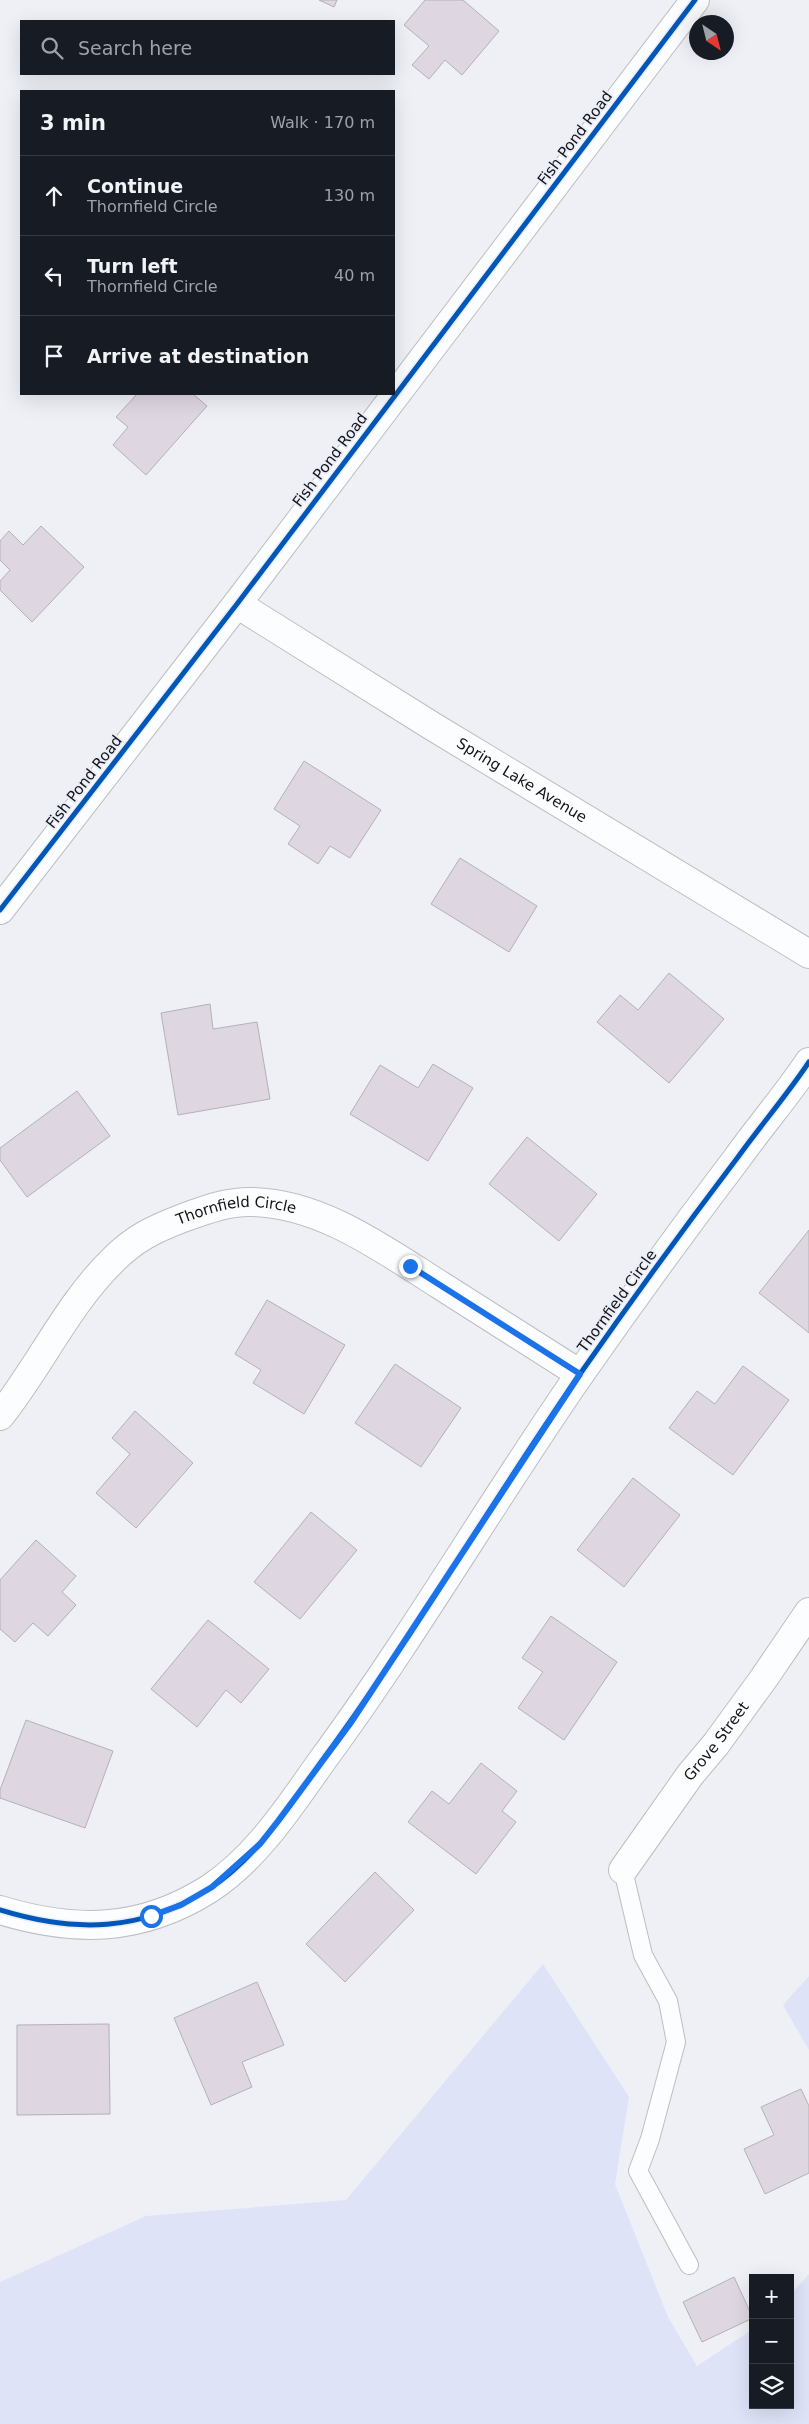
<!DOCTYPE html>
<meta charset="utf-8">
<style>
:root{--surface:#171b24;--page:#242831;--text:#f1f3f6;--muted:#9ea1a6;--line:#363941}
body{margin:0;font-family:"DejaVu Sans",sans-serif;background:var(--page);color:var(--text)}
.controls{position:absolute;right:15px;bottom:15px;display:grid;overflow:hidden;border-radius:0px;box-shadow:0 5px 20px #0002}
.controls button{width:45px;height:45px;display:grid;place-items:center;padding:0;border:0;border-bottom:1px solid var(--line);background:var(--surface);color:var(--text);font:25px sans-serif}
.compass{position:absolute;left:689px;top:15px;width:45px;height:45px;border-radius:50%;background:var(--surface);box-shadow:0 5px 20px #0002;rotate:145deg}
.stop{position:absolute;width:15px;height:15px;margin:-11px;border:4px solid #1a73e8;border-radius:50%;background:#fff}
.stop.end{background:#1a73e8;border-color:#fff;box-shadow:0 1px 5px #0008}
.list{margin:0;padding:0;list-style:none}
h2{display:flex;justify-content:space-between;align-items:center;height:65px;margin:0;padding:0 20px;font-size:21px}
h2 small{font-size:16px;font-weight:400;color:var(--muted)}
.list li{display:grid;grid-template-columns:32px 1fr auto;gap:15px;align-items:center;box-sizing:border-box;height:80px;padding:0 20px;border-top:1px solid var(--line)}
.list b{display:block;font-size:19px;white-space:nowrap}
.list p{margin:0;font-size:16px;white-space:nowrap;color:var(--muted)}
.list em{font-size:16px;font-style:normal;color:var(--muted)}
.icon{flex:none;width:28px;height:28px;fill:none;stroke:currentColor;stroke-width:2;stroke-linecap:round;stroke-linejoin:round}
.map{position:relative;flex:none;width:809px;height:2424px;overflow:hidden}
.search{position:absolute;background:var(--surface);box-shadow:0 5px 20px #0002;left:20px;top:20px;width:375px;height:55px;display:flex;align-items:center;gap:12px;box-sizing:border-box;padding:0 18px;border-radius:0px;color:var(--muted);font-size:19px}
.panel{position:absolute;background:var(--surface);box-shadow:0 5px 20px #0002;left:20px;top:90px;width:375px;height:305px;border-radius:0px}
.map>svg:first-child{display:block}
</style>
<div class="map">
<svg width="809" height="2424" viewBox="0 0 809 2424">
<rect width="100%" height="100%" fill="#eef0f6"/>
<g fill="#dfe3f8">
<path d="M 543,1964 L 629,2097 L 615,2184 L 668,2317 L 697,2366 L 753,2329 L 753,2405 L 790,2405 L 790,2295 L 809,2274 L 809,2424 L 0,2424 L 0,2282 L 146,2216 L 346,2200 Z"/>
<path d="M 809,1976 L 809,2050 L 783,2005 Z"/>
</g>
<g fill="#ded6e1" stroke="#b2b2b6">
<path d="M 319,0 L 337,0 L 334,7 Z"/>
<path d="M 425,0 L 463,0 L 499,31 L 462,75 L 445,60 L 429,79 L 412,65 L 429,46 L 404,25 Z"/>
<path d="M 137,394 L 193,394 L 207,406 L 146,475 L 113,445 L 128,427 L 116,417 Z"/>
<path d="M 41,526 L 84,567 L 32,622 L 0,590 L 0,581 L 10,570 L 0,560 L 0,541 L 9,531 L 23,545 Z"/>
<path d="M 304,761 L 381,810 L 350,858 L 330,846 L 318,864 L 288,844 L 300,826 L 274,809 Z"/>
<path d="M 460,858 L 537,906 L 509,952 L 431,904 Z"/>
<path d="M 669,973 L 724,1019 L 669,1083 L 597,1022 L 620,995 L 638,1010 Z"/>
<path d="M 210,1004 L 213,1029 L 257,1022 L 270,1099 L 178,1115 L 161,1013 Z"/>
<path d="M 433,1064 L 473,1088 L 428,1161 L 350,1114 L 380,1065 L 418,1088 Z"/>
<path d="M 77,1091 L 110,1136 L 27,1197 L 0,1160 L 0,1148 Z"/>
<path d="M 527,1137 L 597,1194 L 559,1241 L 489,1184 Z"/>
<path d="M 809,1230 L 809,1333 L 759,1293 Z"/>
<path d="M 267,1300 L 345,1345 L 304,1414 L 253,1383 L 261,1370 L 235,1354 Z"/>
<path d="M 395,1364 L 461,1408 L 421,1467 L 355,1423 Z"/>
<path d="M 743,1366 L 789,1400 L 733,1475 L 669,1428 L 697,1391 L 715,1404 Z"/>
<path d="M 135,1411 L 193,1463 L 136,1528 L 96,1493 L 130,1454 L 112,1438 Z"/>
<path d="M 633,1478 L 680,1515 L 624,1587 L 577,1550 Z"/>
<path d="M 311,1512 L 357,1550 L 300,1619 L 254,1582 Z"/>
<path d="M 36,1540 L 76,1576 L 62,1592 L 76,1605 L 48,1636 L 33,1623 L 15,1642 L 0,1629 L 0,1580 Z"/>
<path d="M 551,1616 L 617,1662 L 564,1740 L 518,1708 L 543,1672 L 522,1658 Z"/>
<path d="M 208,1620 L 269,1669 L 241,1703 L 226,1690 L 197,1727 L 151,1689 Z"/>
<path d="M 26,1720 L 113,1751 L 85,1828 L 0,1798 L 0,1790 Z"/>
<path d="M 481,1763 L 517,1791 L 502,1811 L 516,1822 L 476,1874 L 408,1822 L 432,1791 L 449,1804 Z"/>
<path d="M 375,1872 L 414,1910 L 345,1982 L 306,1944 Z"/>
<path d="M 257,1982 L 284,2045 L 242,2062 L 252,2087 L 211,2105 L 174,2018 Z"/>
<path d="M 109,2024 L 110,2114 L 17,2115 L 17,2025 Z"/>
<path d="M 801,2089 L 809,2106 L 809,2173 L 765,2194 L 744,2149 L 774,2135 L 761,2107 Z"/>
<path d="M 734,2277 L 753,2318 L 702,2342 L 683,2302 Z"/>
</g>
<g fill="none" stroke-linecap="round" stroke-linejoin="round">
<defs>
<path id="service" d="M 623,1870 L 643,1955 L 668,2001 L 676,2042 L 650,2139 L 638,2171 L 689,2265"/>
<g id="minor">
<path id="s1" d="M 237,604 L 432,726 L 809,954"/>
<path id="s2" d="M 0,1416 C 40,1366 67,1305 113,1260 C 135,1238 154,1229 183,1218 C 205,1210 228,1201 253,1202 C 322,1204 383,1249 440,1285 C 487,1315 533,1344 580,1374"/>
<path id="s3" d="M 623,1870 L 690,1775 L 716,1744 L 764,1678 L 809,1612"/>
<path d="M 0,1910 C 75,1933 141,1932 209,1889 C 258,1857 291,1804 324,1758 C 415,1634 492,1501 580,1374 C 631,1301 684,1228 738,1157 C 761,1125 787,1095 809,1062"/>
</g>
<path id="tertiary" d="M 0,910 L 237,604 L 695,0"/>
</defs>
<use href="#service" stroke="#bdbec3" stroke-width="20"/>
<use href="#minor" stroke="#bdbec3" stroke-width="30"/>
<use href="#tertiary" stroke="#bdbec3" stroke-width="30"/>
<use href="#service" stroke="#fcfdfe" stroke-width="18"/>
<use href="#minor" stroke="#fcfdfe" stroke-width="28"/>
<use href="#tertiary" stroke="#fcfdfe" stroke-width="28"/>
<defs>
<g id="cycleway">
<path d="M 0,910 L 237,604 L 695,0"/>
<path d="M 0,1910 C 75,1933 141,1932 209,1889 C 258,1857 291,1804 324,1758 C 415,1634 492,1501 580,1374 C 631,1301 684,1228 738,1157 C 761,1125 787,1095 809,1062"/>
</g>
</defs>
<use href="#cycleway" stroke="#ebeef9" stroke-width="8"/>
<use href="#cycleway" stroke="#0057b8" stroke-width="5"/>
</g>
<g fill="none" stroke-linecap="round" stroke-linejoin="round">
<path stroke="#1a73e8" stroke-width="6" d="M 151,1916 L 181,1905 L 212,1887 L 260,1844 L 278,1821 L 350,1724 L 580,1374 L 410,1266"/>
</g>
<g text-anchor="middle" stroke-width="4" stroke-linejoin="round" paint-order="stroke">
<g font-size="15" fill="#131417" stroke="#ebeef9">
<text transform="translate(575 138) rotate(-53)" y="5">Fish Pond Road</text>
<text transform="translate(330 460) rotate(-53)" y="5">Fish Pond Road</text>
<text dy="5" stroke="none"><textPath href="#s1" startOffset="335">Spring Lake Avenue</textPath></text>
<text transform="translate(84 782) rotate(-52)" y="5">Fish Pond Road</text>
<text dy="5" stroke="none"><textPath href="#s2" startOffset="330">Thornfield Circle</textPath></text>
<text transform="translate(617 1301) rotate(-54)" y="5">Thornfield Circle</text>
<text dy="5" stroke="none"><textPath href="#s3" startOffset="159">Grove Street</textPath></text>
</g>
</g>
</svg>
<div class="controls">
<button>+</button>
<button>−</button>
<button><svg class="icon" aria-label="layers" viewBox="0 0 24 24"><path d="M12 4l9 5-9 5-9-5zM3 14l9 5 9-5"/></svg></button>
</div>
<svg class="compass" viewBox="-18 -18 36 36"><path d="M0-13l5 13h-10z" fill="#e53935"/><path d="M0 13l5-13h-10z" fill="#9ea1a6"/></svg>
<div class="stop" style="left:151px;top:1916px"></div>
<div class="stop end" style="left:410px;top:1266px"></div>
<div class="search"><svg class="icon" aria-label="search" viewBox="0 0 24 24"><circle cx="10" cy="10" r="6"/><path d="M15 15l6 6"/></svg>Search here</div>
<section class="panel">
<h2>3 min<small>Walk · 170 m</small></h2>
<ul class="list">
<li><svg class="icon" aria-label="ahead" viewBox="0 0 24 24"><path d="M12 20V5M6 11l6-6 6 6"/></svg><div><b>Continue</b><p>Thornfield Circle</p></div><em>130 m</em></li>
<li><svg class="icon" aria-label="left" viewBox="0 0 24 24"><path d="M17 20v-9H6M10 6l-5 5 5 5"/></svg><div><b>Turn left</b><p>Thornfield Circle</p></div><em>40 m</em></li>
<li><svg class="icon" aria-label="arrive" viewBox="0 0 24 24"><path d="M6 21V4h12l-3 4 3 4H6"/></svg><div><b>Arrive at destination</b></div></li>
</ul>
</section>
</div>
